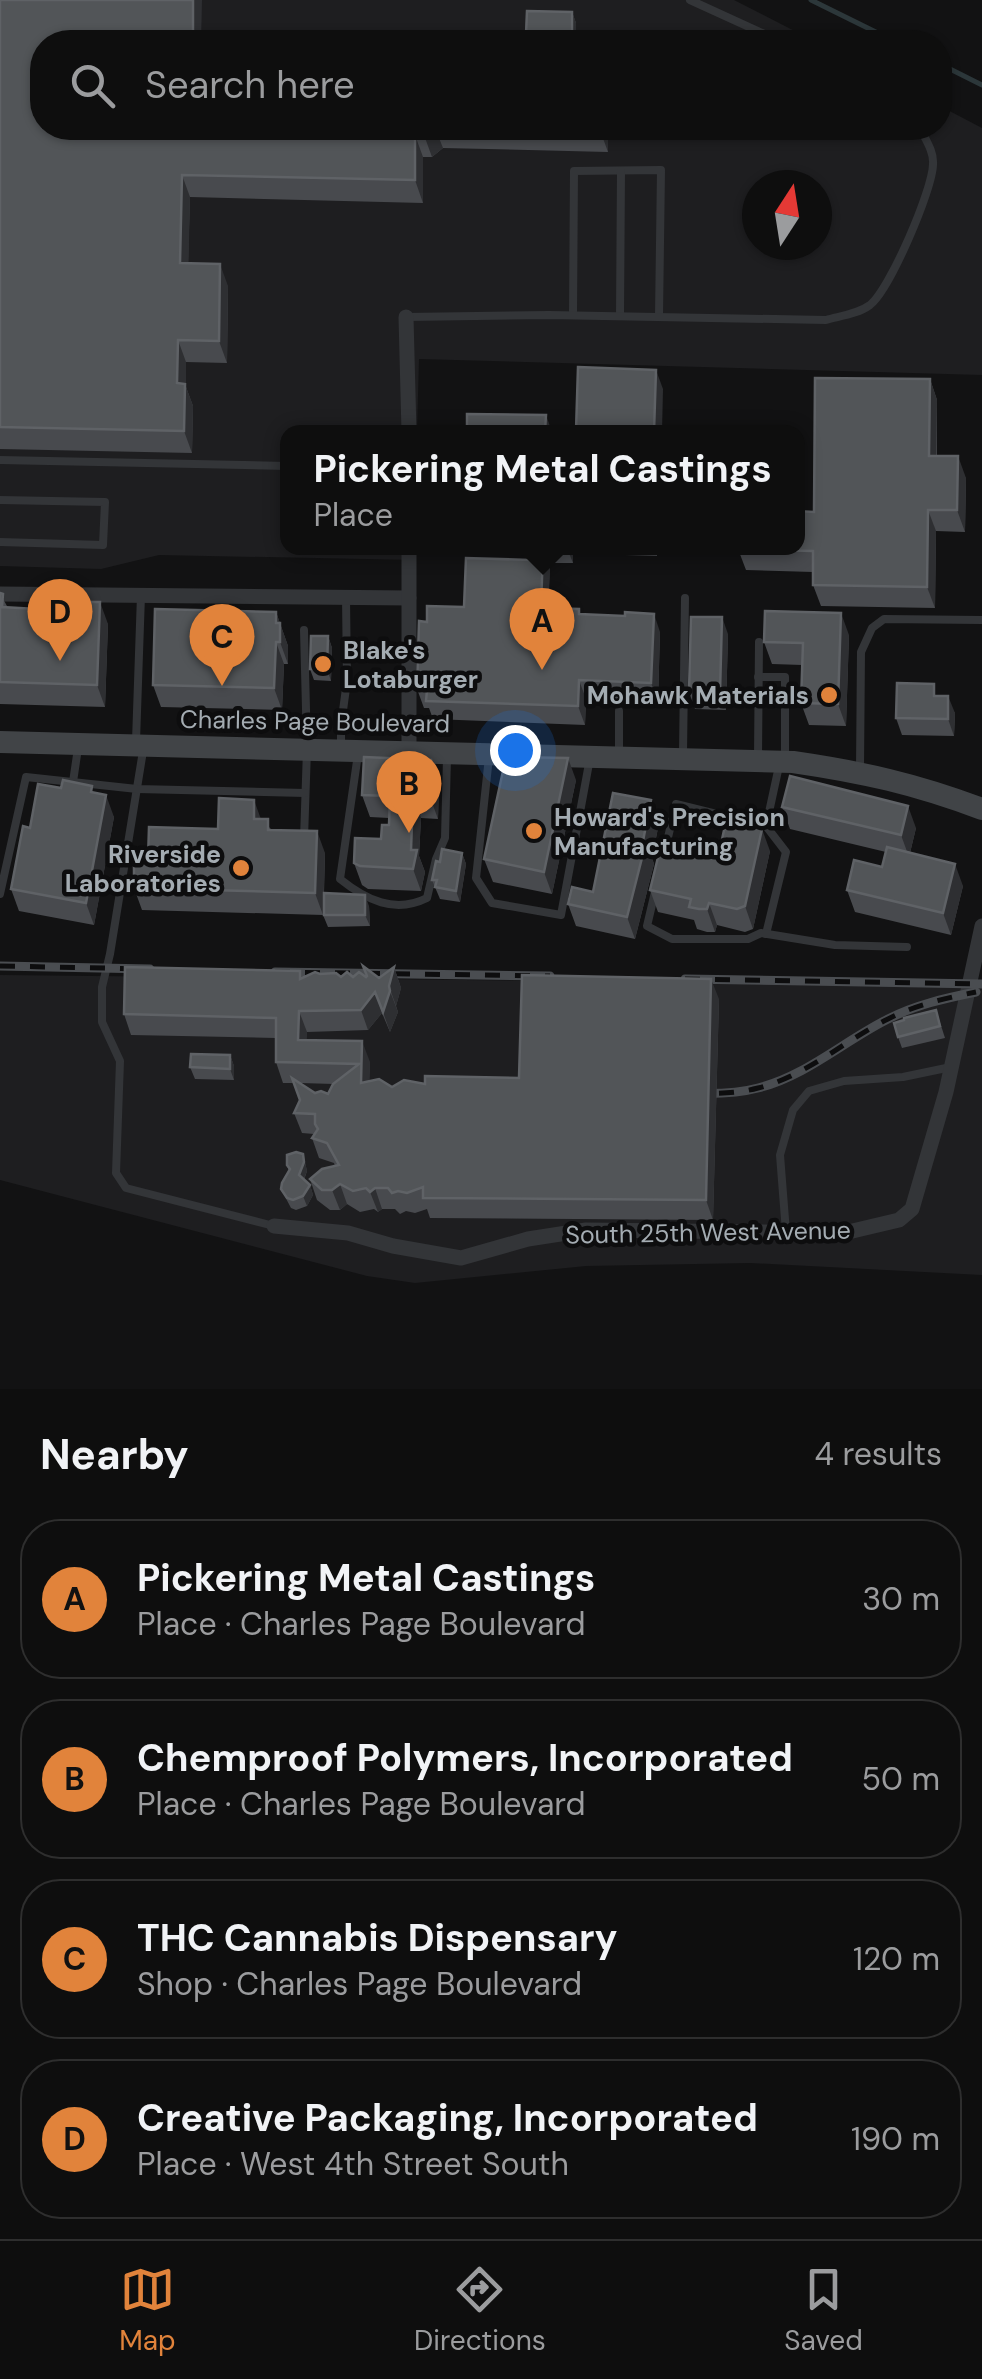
<!DOCTYPE html>
<meta charset="utf-8">
<style>
:root{--surface:#0e0e0e;--page:#171717;--text:#f1f3f6;--muted:#9b9c9e;--line:#2e2e2e;--accent:#e1833b}
body{margin:0;font-family:"DM Sans",sans-serif;background:var(--page);color:var(--text)}
.compass{position:absolute;left:742px;top:170px;width:90px;height:90px;border-radius:50%;background:var(--surface);box-shadow:0 2px 8px #0004;rotate:12deg}
.you{position:absolute;left:515px;top:750px;width:35px;height:35px;margin:-25px;border:8px solid #fff;border-radius:50%;background:#1a73e8;box-shadow:0 0 0 15px #1a73e833}
.badge{display:grid;place-items:center;width:65px;height:65px;border-radius:50%;background:var(--accent);color:#111;font-size:32px;font-weight:700}
.pin{position:absolute;translate:-50% -82px;filter:drop-shadow(0 2px 5px #0008)}
.pin::after{content:'';position:absolute;top:52px;width:35px;height:30px;background:inherit;clip-path:polygon(0 0,100% 0,50% 100%)}
.popup{position:absolute;left:280px;top:425px;width:525px;height:130px;box-sizing:border-box;display:grid;place-content:center;border-radius:20px;background:var(--surface);filter:drop-shadow(0 2px 8px #0005);font-size:32px;white-space:nowrap;color:var(--muted)}
.popup b{font-size:38px;color:var(--text)}
.popup::after{content:'';position:absolute;left:50%;top:100%;margin-left:-20px;border:20px solid transparent;border-top-color:var(--surface)}
.list{margin:0;padding:0;list-style:none}
h2{display:flex;justify-content:space-between;align-items:center;height:130px;margin:0;padding:0 40px;font-size:42px}
h2 small{font-size:32px;font-weight:400;color:var(--muted)}
.list li{display:grid;grid-template-columns:65px 1fr auto;gap:30px;align-items:center;box-sizing:border-box;height:160px;margin:0 20px 20px;padding:0 20px;border:2px solid var(--line);border-radius:40px}
.list b{display:block;font-size:38px;white-space:nowrap}
.list p{margin:0;font-size:32px;white-space:nowrap;color:var(--muted)}
.list em{font-size:32px;font-style:normal;color:var(--muted)}
.icon{flex:none;width:55px;height:55px;fill:none;stroke:currentColor;stroke-width:2;stroke-linecap:round;stroke-linejoin:round}
.map{position:relative;flex:none;width:982px;height:1389px;overflow:hidden}
.search{position:absolute;background:var(--surface);box-shadow:0 2px 8px #0004;left:30px;right:30px;top:30px;height:110px;display:flex;align-items:center;gap:25px;box-sizing:border-box;padding:0 35px;border-radius:40px;color:var(--muted);font-size:38px}
.sheet{height:850px;background:var(--surface)}
nav{display:flex;justify-content:space-around;align-items:center;box-sizing:border-box;height:140px;border-top:2px solid var(--line);background:var(--surface);font-size:28px;color:var(--muted)}
nav a{display:grid;justify-items:center;gap:5px}
nav .on{color:var(--accent)}
.map>svg:first-child{display:block}
</style>
<div class="map">
<svg width="982" height="1389" viewBox="0 0 982 1389">
<rect width="100%" height="100%" fill="#121213"/>
<g fill="#1e1e20" fill-rule="evenodd">
<path d="M 0,0 L 734,0 L 816,42 L 42,42 L 42,128 L 940,128 L 940,106 L 982,128 L 982,375 L 419,359 L 417,432 L 287,432 L 287,548 L 416,548 L 416,560 L 159,555 L 101,569 L 0,566 ZM 757,185 L 817,185 L 817,245 L 757,245 Z"/>
<path d="M 0,975 L 843,984 L 982,988 L 982,1275 L 750,1263 L 586,1266 L 415,1283 L 367,1276 L 0,1180 Z"/>
</g>
<g fill="none" stroke-linecap="round" stroke-linejoin="round">
<g stroke="#2c373a" stroke-width="5">
<path d="M 811,0 L 896,42"/>
<path d="M 940,64 L 982,85"/>
</g>
<g stroke="#333538" stroke-width="8">
<path d="M 690,0 L 782,42"/>
<path d="M 573,315 L 574,171 L 661,170 L 659,316"/>
<path d="M 620,315 L 621,171"/>
<path d="M 406,317 L 549,315 L 826,320 C 840,316 858,314 870,305 C 890,289 933,189 933,164 C 934,151 925,139 920,128"/>
<path d="M 0,460 L 287,466"/>
<path d="M 0,500 L 105,502 L 103,545 L 0,542"/>
<path d="M 758,677 L 785,677 L 785,761"/>
<path d="M 619,711 L 619,756"/>
<path d="M 136,741 L 141,595"/>
<path d="M 341,747 L 341,725 L 347,681 L 346,597"/>
<path d="M 143,751 L 110,954 L 102,987 L 102,1022 L 120,1061 L 116,1173 L 126,1188 L 274,1226"/>
<path d="M 358,754 L 340,879 C 366,900 395,914 427,898 L 436,859 L 445,838 L 447,757"/>
<path d="M 683,754 L 685,598"/>
<path d="M 489,757 L 476,878 L 492,903 L 561,915 L 590,758"/>
<path d="M 758,757 L 759,642"/>
<path d="M 860,768 L 861,652 L 872,628 L 884,619 L 982,620"/>
<path d="M 73,782 L 78,748"/>
<path d="M 766,826 L 786,852 L 766,934"/>
<path d="M 304,839 L 307,749 L 304,630"/>
<path d="M 664,854 L 676,804 L 766,826 L 779,766"/>
<path d="M 655,892 L 647,926 L 672,939 L 748,939 L 761,933 L 835,945 L 907,947"/>
<path d="M 0,894 L 26,777 L 137,789 L 305,793"/>
<path d="M 786,1232 L 780,1155 L 793,1110 L 809,1091 L 844,1081 L 903,1077 L 951,1067"/>
</g>
<g stroke="#333538" stroke-width="15">
<path d="M 406,317 L 409,432"/>
<path d="M 0,594 L 409,598"/>
<path d="M 409,751 L 409,548"/>
<path d="M 274,1226 L 348,1233 L 393,1246 L 461,1258 L 528,1239 L 586,1230 L 844,1233 L 899,1220 L 912,1209 L 946,1092 L 982,926"/>
</g>
<path stroke="#414447" stroke-width="22" d="M 0,742 L 793,762 C 862,772 916,784 982,809"/>
<defs>
<g id="rail">
<path d="M 0,966 L 150,969"/>
<path d="M 275,972 L 550,976"/>
<path d="M 685,979 L 982,984"/>
<path d="M 689,1093 C 712,1094 736,1094 758,1088 C 806,1076 844,1041 888,1019 C 915,1005 946,998 976,992"/>
</g>
</defs>
<use href="#rail" stroke="#4a4d51" stroke-width="9"/>
<use href="#rail" stroke="#0d0d0e" stroke-width="5" stroke-dasharray="15" stroke-linecap="butt"/>
</g>
<g fill="#484a4e" fill-rule="evenodd">
<path d="M 0,0 L 42,128 L 608,128 L 608,152 L 443,148 L 432,157 L 423,157 L 423,203 L 190,197 L 188,263 L 228,286 L 227,363 L 186,362 L 186,387 L 193,406 L 192,453 L 0,449 Z"/>
<path d="M 572,12 L 576,23 L 576,42 L 530,42 L 526,34 Z"/>
<path d="M 930,379 L 937,400 L 937,456 L 966,478 L 965,532 L 936,531 L 935,608 L 821,606 L 813,585 L 813,572 L 746,570 L 738,549 L 814,512 Z"/>
<path d="M 530,548 L 573,548 L 573,563 L 550,563 L 548,608 L 660,632 L 658,702 L 586,699 L 585,725 L 433,719 L 429,708 L 424,708 L 417,689 L 427,622 L 464,607 L 530,560 Z"/>
<path d="M 591,548 L 657,548 L 657,556 L 593,554 Z"/>
<path d="M 0,593 L 8,608 L 37,609 L 78,594 L 80,602 L 108,624 L 105,707 L 0,704 Z"/>
<path d="M 276,612 L 288,646 L 288,664 L 284,664 L 282,710 L 161,707 L 153,685 Z"/>
<path d="M 728,634 L 726,710 L 695,709 L 689,692 Z"/>
<path d="M 849,635 L 846,726 L 809,725 L 801,703 L 802,665 L 772,664 L 764,642 Z"/>
<path d="M 328,636 L 332,648 L 331,681 L 314,680 L 310,669 Z"/>
<path d="M 939,696 L 955,713 L 954,736 L 902,735 L 896,718 Z"/>
<path d="M 576,780 L 552,894 L 493,882 L 484,859 Z"/>
<path d="M 439,782 L 438,819 L 421,818 L 419,856 L 425,872 L 421,891 L 368,889 L 362,885 L 354,863 L 381,839 L 389,825 L 389,818 L 370,817 L 362,795 Z"/>
<path d="M 95,793 L 114,817 L 94,925 L 19,911 L 11,889 L 30,828 Z"/>
<path d="M 651,800 L 659,823 L 652,858 L 654,864 L 635,939 L 576,926 L 568,904 L 593,892 Z"/>
<path d="M 782,807 L 916,828 L 910,853 L 963,886 L 951,935 L 855,912 L 847,890 L 882,867 L 886,852 L 790,829 Z"/>
<path d="M 261,819 L 272,830 L 325,853 L 324,893 L 369,906 L 370,926 L 328,927 L 323,915 L 142,910 L 134,888 L 148,860 L 218,829 Z"/>
<path d="M 770,851 L 753,929 L 745,932 L 717,925 L 715,932 L 707,932 L 697,929 L 694,920 L 658,912 L 650,890 L 718,858 Z"/>
<path d="M 462,853 L 466,864 L 460,902 L 440,899 L 432,880 L 440,862 Z"/>
<path d="M 394,967 L 401,988 L 396,1006 L 398,1012 L 390,1032 L 382,1013 L 368,1030 L 307,1032 L 306,1040 L 370,1062 L 369,1081 L 392,1087 L 519,1078 L 719,999 L 713,1220 L 430,1218 L 427,1209 L 415,1213 L 406,1211 L 400,1214 L 395,1209 L 382,1209 L 378,1212 L 374,1209 L 360,1212 L 347,1204 L 340,1210 L 330,1210 L 317,1200 L 310,1179 L 335,1166 L 334,1163 L 319,1158 L 312,1138 L 314,1134 L 302,1133 L 294,1113 L 300,1100 L 294,1083 L 283,1083 L 276,1062 L 276,1038 L 131,1035 L 124,1014 L 300,971 L 302,978 L 320,974 L 341,977 L 379,978 ZM 300,1083 L 334,1084 L 328,1094 L 315,1093 Z"/>
<path d="M 936,1010 L 945,1038 L 902,1048 L 898,1037 Z"/>
<path d="M 230,1055 L 234,1066 L 234,1080 L 195,1079 L 190,1067 Z"/>
<path d="M 303,1154 L 307,1171 L 304,1180 L 310,1185 L 313,1195 L 307,1206 L 296,1210 L 291,1208 L 281,1189 L 289,1172 L 287,1165 Z"/>
</g>
<g fill="#2e2f32">
<path d="M 193,0 L 202,0 L 201,42 L 193,38 Z"/>
<path d="M 572,12 L 576,23 L 576,42 L 574,42 L 572,35 Z"/>
<path d="M 433,128 L 435,128 L 443,148 L 432,157 L 424,135 Z"/>
<path d="M 600,128 L 608,128 L 608,152 L 600,130 Z"/>
<path d="M 415,135 L 423,157 L 423,203 L 415,180 Z"/>
<path d="M 182,175 L 190,197 L 188,285 L 180,263 Z"/>
<path d="M 220,264 L 228,286 L 227,363 L 219,341 Z"/>
<path d="M 178,340 L 186,362 L 186,387 L 193,406 L 192,453 L 184,431 L 177,383 Z"/>
<path d="M 656,370 L 663,389 L 662,432 L 654,432 Z"/>
<path d="M 930,379 L 937,400 L 936,477 L 929,456 Z"/>
<path d="M 546,415 L 552,432 L 545,432 Z"/>
<path d="M 958,456 L 966,478 L 965,532 L 957,510 Z"/>
<path d="M 928,510 L 936,531 L 935,608 L 927,587 Z"/>
<path d="M 543,548 L 550,563 L 548,627 L 541,608 Z"/>
<path d="M 567,548 L 573,548 L 573,563 Z"/>
<path d="M 100,602 L 108,624 L 105,707 L 97,685 Z"/>
<path d="M 276,612 L 288,646 L 288,664 L 280,642 L 276,623 Z"/>
<path d="M 841,613 L 849,635 L 846,726 L 838,704 Z"/>
<path d="M 654,614 L 660,632 L 658,702 L 651,683 Z"/>
<path d="M 722,617 L 728,634 L 726,710 L 720,693 Z"/>
<path d="M 328,636 L 332,648 L 331,681 L 327,669 Z"/>
<path d="M 276,642 L 284,664 L 282,710 L 274,688 Z"/>
<path d="M 579,680 L 586,699 L 585,725 L 578,706 Z"/>
<path d="M 948,696 L 955,713 L 954,736 L 948,719 Z"/>
<path d="M 568,758 L 576,780 L 552,894 L 544,872 Z"/>
<path d="M 431,760 L 439,782 L 438,819 L 430,797 Z"/>
<path d="M 106,795 L 114,817 L 94,925 L 86,903 Z"/>
<path d="M 413,796 L 421,818 L 419,856 L 425,872 L 421,891 L 413,869 L 411,850 Z"/>
<path d="M 254,800 L 262,822 L 254,819 Z"/>
<path d="M 651,800 L 659,823 L 652,858 L 654,864 L 635,939 L 627,917 Z"/>
<path d="M 908,806 L 916,828 L 909,857 L 901,835 Z"/>
<path d="M 762,829 L 770,851 L 753,929 L 745,906 Z"/>
<path d="M 317,831 L 325,853 L 323,915 L 315,893 Z"/>
<path d="M 462,853 L 466,864 L 460,902 L 456,891 Z"/>
<path d="M 955,864 L 963,886 L 951,935 L 943,913 Z"/>
<path d="M 365,895 L 369,906 L 370,926 L 365,915 Z"/>
<path d="M 709,903 L 717,925 L 715,932 L 707,909 Z"/>
<path d="M 394,967 L 401,988 L 396,1006 L 389,986 Z"/>
<path d="M 711,979 L 719,999 L 713,1220 L 706,1200 Z"/>
<path d="M 390,991 L 398,1012 L 390,1032 L 383,1012 Z"/>
<path d="M 375,992 L 382,1013 L 368,1030 L 361,1010 Z"/>
<path d="M 299,1011 L 307,1032 L 306,1061 L 298,1040 Z"/>
<path d="M 362,1041 L 370,1062 L 369,1104 L 361,1083 Z"/>
<path d="M 230,1055 L 234,1066 L 234,1080 L 230,1069 Z"/>
<path d="M 303,1154 L 307,1171 L 302,1184 L 299,1175 Z"/>
<path d="M 340,1184 L 347,1204 L 340,1210 L 332,1190 Z"/>
<path d="M 310,1185 L 313,1195 L 307,1206 L 303,1196 Z"/>
<path d="M 375,1188 L 382,1209 L 378,1212 L 370,1192 Z"/>
</g>
<g fill="#525558" stroke="#5f6266" stroke-width="2.5">
<path d="M 0,0 L 193,0 L 193,38 L 228,39 L 227,42 L 42,42 L 42,128 L 433,128 L 424,135 L 415,135 L 415,180 L 182,175 L 180,263 L 220,264 L 219,341 L 178,340 L 177,383 L 185,384 L 184,431 L 0,427 Z"/>
<path d="M 527,11 L 572,12 L 572,35 L 526,34 Z"/>
<path d="M 492,128 L 600,128 L 600,130 Z"/>
<path d="M 578,367 L 656,370 L 654,432 L 588,432 L 588,431 L 576,431 Z"/>
<path d="M 815,378 L 930,379 L 929,456 L 958,456 L 957,510 L 928,510 L 927,587 L 813,585 L 813,551 L 738,549 L 797,548 L 797,511 L 814,512 Z"/>
<path d="M 467,414 L 546,415 L 545,432 L 467,432 Z"/>
<path d="M 530,548 L 543,548 L 541,608 L 579,609 L 579,614 L 625,616 L 625,612 L 654,614 L 651,683 L 579,680 L 578,706 L 426,701 L 427,690 L 417,689 L 419,621 L 427,622 L 427,606 L 464,607 L 466,558 L 530,560 Z"/>
<path d="M 0,593 L 3,594 L 2,607 L 37,609 L 37,593 L 78,594 L 77,602 L 100,602 L 97,685 L 0,682 Z"/>
<path d="M 155,609 L 276,612 L 276,623 L 280,623 L 280,642 L 276,642 L 274,688 L 153,685 Z"/>
<path d="M 765,611 L 841,613 L 838,704 L 801,703 L 803,643 L 764,642 Z"/>
<path d="M 691,617 L 722,617 L 720,693 L 689,692 Z"/>
<path d="M 311,636 L 328,636 L 327,669 L 310,669 Z"/>
<path d="M 897,683 L 934,684 L 934,696 L 948,696 L 948,719 L 896,718 Z"/>
<path d="M 364,757 L 431,760 L 430,797 L 413,796 L 411,850 L 417,850 L 413,869 L 360,866 L 354,863 L 355,838 L 381,839 L 382,825 L 389,825 L 390,796 L 362,795 Z"/>
<path d="M 506,757 L 568,758 L 544,872 L 484,859 Z"/>
<path d="M 790,776 L 908,806 L 901,835 L 782,807 Z"/>
<path d="M 63,780 L 92,786 L 91,792 L 106,795 L 86,903 L 11,889 L 23,826 L 30,828 L 38,784 L 61,788 Z"/>
<path d="M 613,793 L 651,800 L 643,841 L 646,842 L 627,917 L 568,904 L 572,887 L 593,892 Z"/>
<path d="M 219,798 L 254,800 L 254,819 L 268,819 L 268,830 L 317,831 L 315,893 L 134,888 L 134,860 L 148,860 L 149,827 L 218,829 Z"/>
<path d="M 726,821 L 762,829 L 745,906 L 737,909 L 709,903 L 707,909 L 699,909 L 689,907 L 691,899 L 650,890 L 661,845 L 718,858 Z"/>
<path d="M 887,847 L 955,864 L 943,913 L 847,890 L 854,860 L 882,867 Z"/>
<path d="M 442,849 L 462,853 L 456,891 L 435,887 L 437,880 L 432,880 L 436,861 L 440,862 Z"/>
<path d="M 324,893 L 365,895 L 365,915 L 324,915 Z"/>
<path d="M 363,966 L 379,978 L 394,967 L 389,986 L 390,991 L 383,1012 L 375,992 L 361,1010 L 299,1011 L 298,1040 L 362,1041 L 361,1083 L 379,1079 L 392,1087 L 404,1080 L 425,1084 L 425,1076 L 519,1078 L 522,975 L 711,979 L 706,1200 L 423,1198 L 423,1187 L 407,1193 L 398,1191 L 392,1193 L 388,1188 L 375,1188 L 370,1192 L 366,1188 L 353,1191 L 340,1184 L 332,1190 L 322,1190 L 310,1179 L 322,1169 L 339,1165 L 327,1143 L 312,1138 L 318,1129 L 315,1124 L 315,1114 L 294,1113 L 300,1100 L 292,1078 L 315,1093 L 321,1091 L 328,1094 L 333,1084 L 359,1064 L 276,1062 L 276,1018 L 124,1014 L 125,967 L 300,971 L 300,979 L 315,972 L 320,974 L 336,973 L 341,977 L 347,972 L 353,977 L 359,972 L 366,977 L 367,976 Z"/>
<path d="M 936,1010 L 940,1026 L 898,1037 L 894,1023 L 904,1020 L 904,1018 Z"/>
<path d="M 191,1054 L 230,1055 L 230,1069 L 190,1067 Z"/>
<path d="M 296,1152 L 303,1154 L 304,1162 L 299,1175 L 310,1185 L 303,1196 L 293,1200 L 287,1198 L 281,1189 L 282,1183 L 290,1169 L 287,1165 L 287,1155 Z"/>
</g>
<g fill="#e1833b" stroke="#0d0d0e" stroke-width="4">
<circle cx="323" cy="664" r="10"/>
<circle cx="829" cy="695" r="10"/>
<circle cx="534" cy="831" r="10"/>
<circle cx="241" cy="868" r="10"/>
</g>
<g text-anchor="middle" stroke-width="9" stroke-linejoin="round" paint-order="stroke">
<g font-size="25" font-weight="bold" fill="#a4acb2" stroke="#0d0d0e" text-anchor="start">
<text x="343" y="659">Blake's<tspan x="343" dy="29">Lotaburger</tspan></text>
<text x="809" y="704" text-anchor="end">Mohawk Materials</text>
<text x="554" y="826">Howard's Precision<tspan x="554" dy="29">Manufacturing</tspan></text>
<text x="221" y="863" text-anchor="end">Riverside<tspan x="221" dy="29">Laboratories</tspan></text>
</g>
<g font-size="25" fill="#a4acb2" stroke="#0d0d0e">
<text transform="translate(315 721) rotate(1)" y="9">Charles Page Boulevard</text>
<text transform="translate(708 1232) rotate(-1)" y="9">South 25th West Avenue</text>
</g>
</g>
</svg>
<svg class="compass" viewBox="-18 -18 36 36"><path d="M0-13l5 13h-10z" fill="#e53935"/><path d="M0 13l5-13h-10z" fill="#9b9c9e"/></svg>
<div class="you"></div>
<div class="pin badge" style="left:542px;top:670px">A</div>
<div class="popup"><b>Pickering Metal Castings</b>Place</div>
<div class="pin badge" style="left:409px;top:833px">B</div>
<div class="pin badge" style="left:222px;top:686px">C</div>
<div class="pin badge" style="left:60px;top:661px">D</div>
<div class="search"><svg class="icon" aria-label="search" viewBox="0 0 24 24"><circle cx="10" cy="10" r="6"/><path d="M15 15l6 6"/></svg>Search here</div>
</div>
<section class="sheet">
<h2>Nearby<small>4 results</small></h2>
<ul class="list">
<li><span class="badge">A</span><div><b>Pickering Metal Castings</b><p>Place · Charles Page Boulevard</p></div><em>30 m</em></li>
<li><span class="badge">B</span><div><b>Chemproof Polymers, Incorporated</b><p>Place · Charles Page Boulevard</p></div><em>50 m</em></li>
<li><span class="badge">C</span><div><b>THC Cannabis Dispensary</b><p>Shop · Charles Page Boulevard</p></div><em>120 m</em></li>
<li><span class="badge">D</span><div><b>Creative Packaging, Incorporated</b><p>Place · West 4th Street South</p></div><em>190 m</em></li>
</ul>
</section>
<nav>
<a class="on"><svg class="icon" aria-label="map" viewBox="0 0 24 24"><path d="M3 6l6-2 6 2 6-2v14l-6 2-6-2-6 2zM9 4v14M15 6v14"/></svg>Map</a>
<a><svg class="icon" aria-label="directions" viewBox="0 0 24 24"><path d="M12 3l9 9-9 9-9-9zM9 14v-3h6M13 9l2 2-2 2"/></svg>Directions</a>
<a><svg class="icon" aria-label="saved" viewBox="0 0 24 24"><path d="M7 4h10v16l-5-4-5 4z"/></svg>Saved</a>
</nav>
